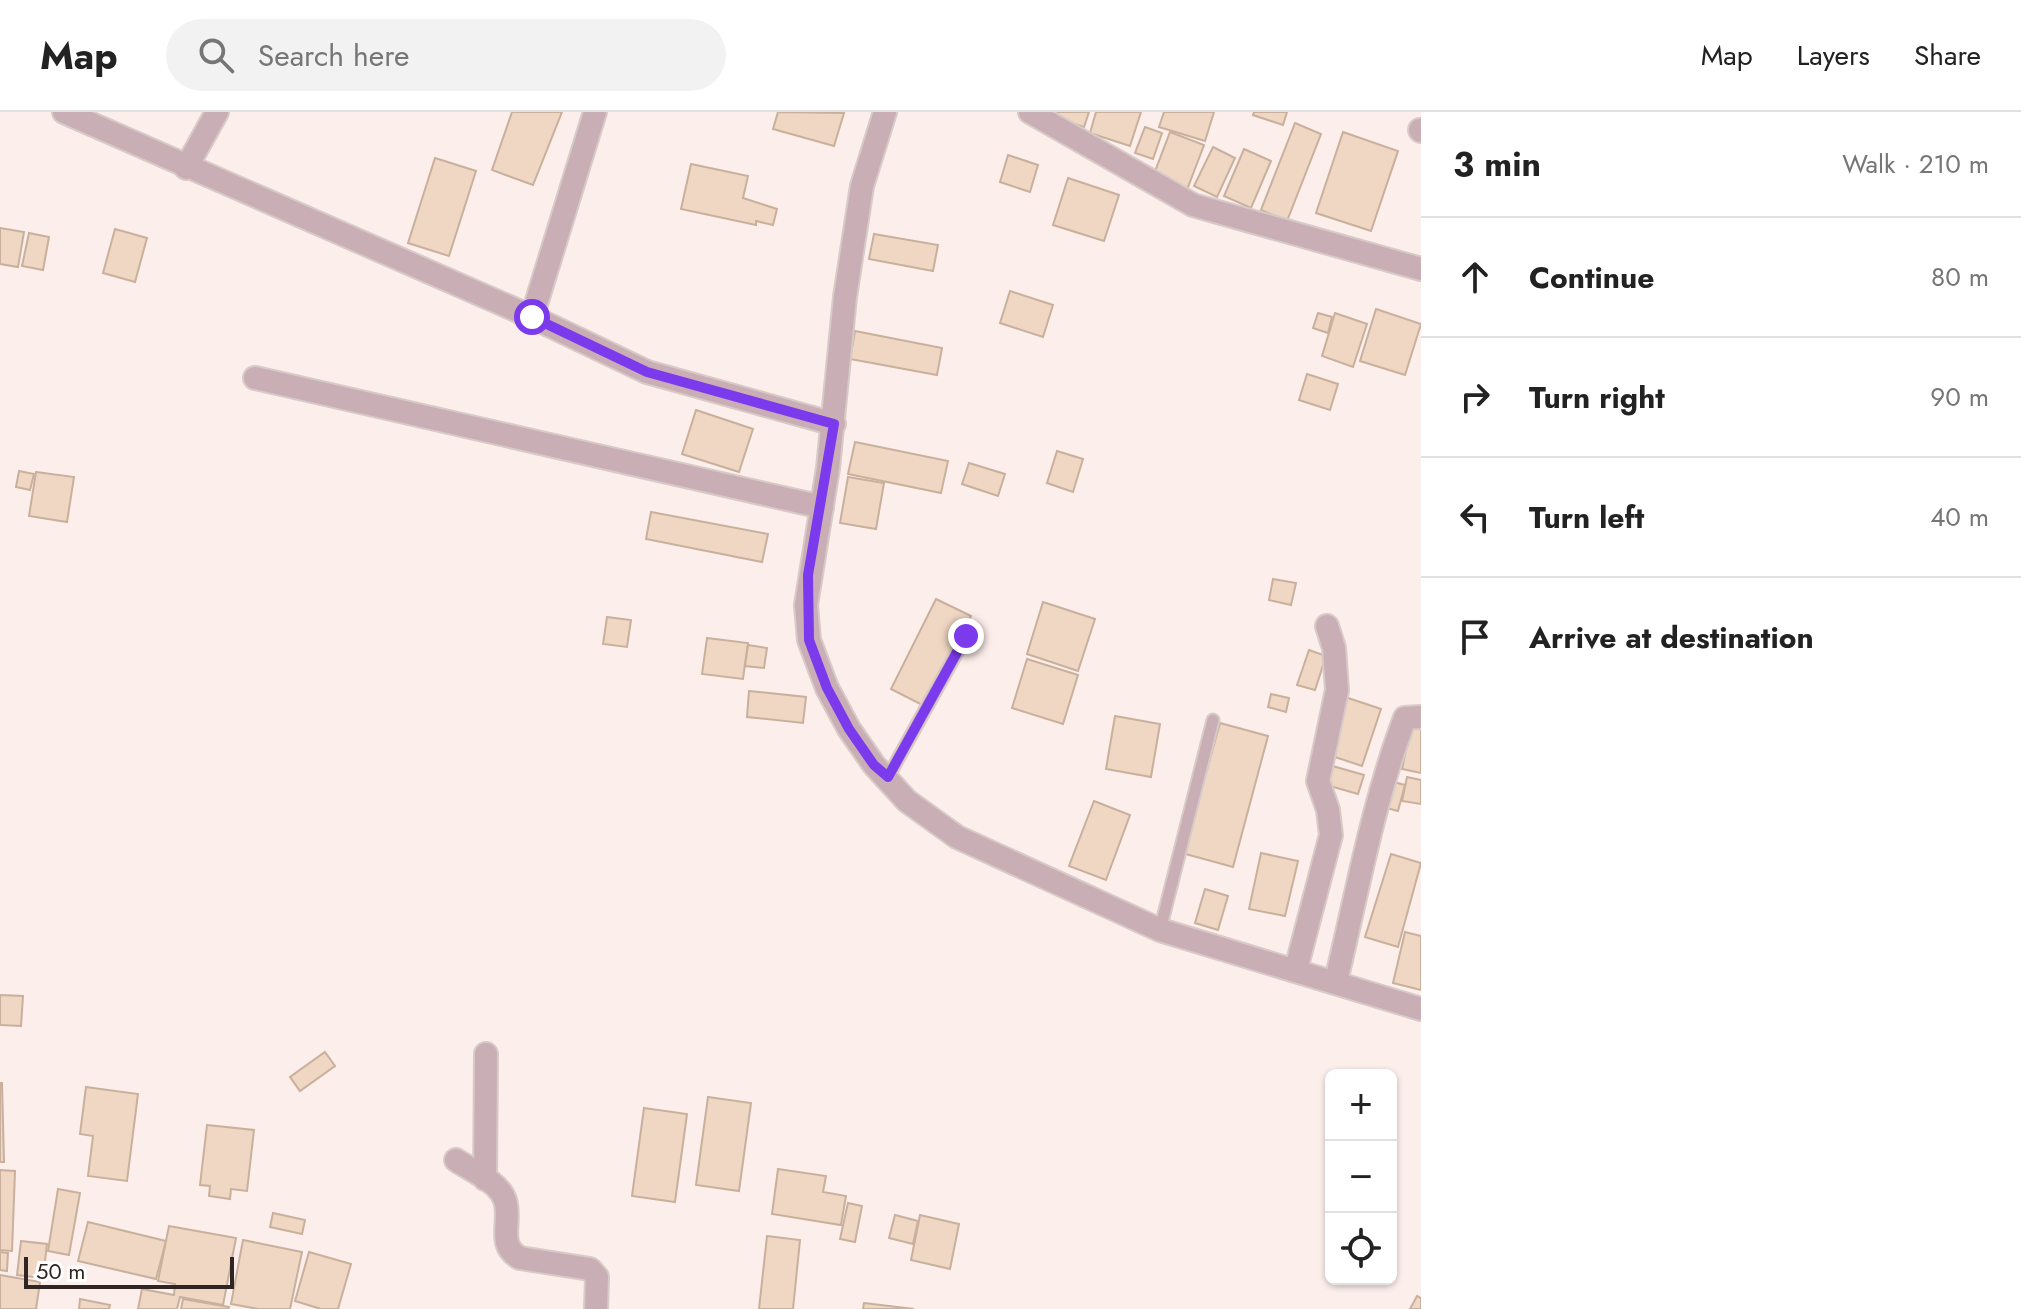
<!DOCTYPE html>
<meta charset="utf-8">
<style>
:root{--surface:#fff;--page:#f2f2f2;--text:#222;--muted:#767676;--line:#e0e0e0}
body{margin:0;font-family:Jost,sans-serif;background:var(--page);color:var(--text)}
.controls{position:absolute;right:24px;bottom:24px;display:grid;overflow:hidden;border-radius:12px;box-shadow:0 2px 6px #0004}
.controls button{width:72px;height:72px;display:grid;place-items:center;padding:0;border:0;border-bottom:2px solid var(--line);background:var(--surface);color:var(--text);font:40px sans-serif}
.scale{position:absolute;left:24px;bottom:20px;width:210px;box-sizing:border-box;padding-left:8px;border:4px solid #312523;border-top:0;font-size:22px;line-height:28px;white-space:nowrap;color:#312523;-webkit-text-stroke:6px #fff;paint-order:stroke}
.stop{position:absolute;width:24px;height:24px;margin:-18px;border:6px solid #7c3aed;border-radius:50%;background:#fff}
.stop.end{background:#7c3aed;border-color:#fff;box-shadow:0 2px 8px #0008}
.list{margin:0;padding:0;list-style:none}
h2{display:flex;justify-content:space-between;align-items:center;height:104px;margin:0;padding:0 32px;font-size:34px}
h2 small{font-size:26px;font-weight:400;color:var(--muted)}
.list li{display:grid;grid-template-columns:52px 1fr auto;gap:24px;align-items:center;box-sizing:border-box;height:120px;padding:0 32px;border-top:2px solid var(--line)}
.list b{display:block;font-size:30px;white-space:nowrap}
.list em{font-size:26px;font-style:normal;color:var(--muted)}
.icon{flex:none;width:44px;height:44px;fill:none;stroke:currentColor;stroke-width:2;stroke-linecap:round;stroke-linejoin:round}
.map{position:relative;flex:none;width:1421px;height:1197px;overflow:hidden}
header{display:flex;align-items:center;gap:48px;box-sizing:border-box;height:112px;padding:0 40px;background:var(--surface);border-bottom:2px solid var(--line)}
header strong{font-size:38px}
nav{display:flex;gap:44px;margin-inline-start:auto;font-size:28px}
.search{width:560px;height:72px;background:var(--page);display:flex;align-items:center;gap:20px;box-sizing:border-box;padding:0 28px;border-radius:44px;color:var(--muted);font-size:30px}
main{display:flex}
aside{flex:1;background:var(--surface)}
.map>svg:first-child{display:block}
</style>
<header>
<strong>Map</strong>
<div class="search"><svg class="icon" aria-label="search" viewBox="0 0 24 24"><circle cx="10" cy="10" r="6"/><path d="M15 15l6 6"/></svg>Search here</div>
<nav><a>Map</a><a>Layers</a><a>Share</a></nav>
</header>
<main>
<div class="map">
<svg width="1421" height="1197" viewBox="0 0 1421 1197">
<rect width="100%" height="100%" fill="#fceeeb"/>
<g fill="#f0d7c3" stroke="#c8b09d" stroke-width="2">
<path d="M 512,0 L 562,0 L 533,73 L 492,58 Z"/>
<path d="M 778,0 L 844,1 L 834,34 L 773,17 Z"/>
<path d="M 1054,0 L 1089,0 L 1084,15 L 1052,5 Z"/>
<path d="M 1096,0 L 1141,0 L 1130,34 L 1090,21 Z"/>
<path d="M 1164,0 L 1214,0 L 1205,29 L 1159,15 Z"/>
<path d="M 1254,0 L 1287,0 L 1283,13 L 1253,3 Z"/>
<path d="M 1295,11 L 1321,22 L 1287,109 L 1261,98 Z"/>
<path d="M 1145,15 L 1162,21 L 1153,47 L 1135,41 Z"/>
<path d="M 1170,20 L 1204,33 L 1185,83 L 1151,70 Z"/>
<path d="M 1343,20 L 1398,39 L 1371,119 L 1316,101 Z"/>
<path d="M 1213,35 L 1235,46 L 1217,85 L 1194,74 Z"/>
<path d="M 1244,37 L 1271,49 L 1251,96 L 1224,84 Z"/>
<path d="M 1008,43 L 1038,53 L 1030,80 L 1000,70 Z"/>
<path d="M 435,46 L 476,59 L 449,144 L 408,131 Z"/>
<path d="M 691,52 L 748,64 L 743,86 L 777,97 L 773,113 L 756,109 L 756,113 L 681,97 Z"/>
<path d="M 1068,66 L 1119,83 L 1104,129 L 1053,113 Z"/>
<path d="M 0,116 L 24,120 L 18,155 L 0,152 Z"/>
<path d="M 115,117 L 147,126 L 135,170 L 103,161 Z"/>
<path d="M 29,121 L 49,125 L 43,158 L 22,154 Z"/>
<path d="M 874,122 L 938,133 L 933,159 L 869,147 Z"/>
<path d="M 1010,179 L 1053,193 L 1043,225 L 1000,211 Z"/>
<path d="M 1376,197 L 1421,212 L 1405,263 L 1360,249 Z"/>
<path d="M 1318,201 L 1332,205 L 1328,221 L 1313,216 Z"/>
<path d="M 1335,201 L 1367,212 L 1353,255 L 1322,244 Z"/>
<path d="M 855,219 L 942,236 L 937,263 L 850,247 Z"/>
<path d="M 1307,262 L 1338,272 L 1330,298 L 1299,288 Z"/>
<path d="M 696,298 L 753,317 L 739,360 L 682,342 Z"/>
<path d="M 855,330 L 948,349 L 941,381 L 848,362 Z"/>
<path d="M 1057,339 L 1083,347 L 1073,380 L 1047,371 Z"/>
<path d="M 969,351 L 1005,362 L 998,384 L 962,372 Z"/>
<path d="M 19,359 L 34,362 L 30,378 L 16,375 Z"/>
<path d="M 36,360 L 74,365 L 67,410 L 29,404 Z"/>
<path d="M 848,365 L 884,371 L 876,417 L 840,411 Z"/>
<path d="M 651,400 L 768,422 L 762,450 L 646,427 Z"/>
<path d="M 1273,467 L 1296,471 L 1291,493 L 1269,488 Z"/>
<path d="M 936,487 L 971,504 L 926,595 L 891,577 Z"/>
<path d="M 1043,490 L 1095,507 L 1078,559 L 1027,542 Z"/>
<path d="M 607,505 L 631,508 L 627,535 L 603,532 Z"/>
<path d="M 707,526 L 748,531 L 743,567 L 702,562 Z"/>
<path d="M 748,533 L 767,536 L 764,556 L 745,554 Z"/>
<path d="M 1309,538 L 1326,544 L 1315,578 L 1297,573 Z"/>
<path d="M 1027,547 L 1078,563 L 1063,612 L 1012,596 Z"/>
<path d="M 749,579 L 806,585 L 803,611 L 747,605 Z"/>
<path d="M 1271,582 L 1289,586 L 1286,600 L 1268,595 Z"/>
<path d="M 1345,585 L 1381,597 L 1362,654 L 1326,642 Z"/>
<path d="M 1115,604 L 1160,612 L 1151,665 L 1106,657 Z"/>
<path d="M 1220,611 L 1268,624 L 1233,755 L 1182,741 L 1196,658 L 1206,661 Z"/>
<path d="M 1411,614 L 1421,617 L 1421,661 L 1402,657 Z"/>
<path d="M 1329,653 L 1364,663 L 1358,682 L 1323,672 Z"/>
<path d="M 1407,665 L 1421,668 L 1421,692 L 1402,689 Z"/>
<path d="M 1386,668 L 1405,673 L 1398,699 L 1379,694 Z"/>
<path d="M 1094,689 L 1130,703 L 1106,768 L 1069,754 Z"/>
<path d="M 1261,741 L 1298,749 L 1285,804 L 1249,797 Z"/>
<path d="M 1391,742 L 1421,751 L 1398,835 L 1365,825 Z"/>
<path d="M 1205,777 L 1228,784 L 1218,818 L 1195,811 Z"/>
<path d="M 1405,820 L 1421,824 L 1421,878 L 1393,871 Z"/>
<path d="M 0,883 L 23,884 L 21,914 L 0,913 Z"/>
<path d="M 325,940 L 335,954 L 300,979 L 290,965 Z"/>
<path d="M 0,971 L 2,971 L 4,1050 L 0,1050 Z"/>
<path d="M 86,975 L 138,982 L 127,1069 L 88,1064 L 93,1024 L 80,1022 Z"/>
<path d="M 708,985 L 751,991 L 739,1079 L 696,1073 Z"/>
<path d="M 644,996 L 687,1002 L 675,1090 L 632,1084 Z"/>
<path d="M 207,1013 L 254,1018 L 247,1079 L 231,1077 L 230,1087 L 209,1084 L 210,1074 L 200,1073 Z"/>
<path d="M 778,1057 L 826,1064 L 823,1080 L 846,1084 L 841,1113 L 772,1102 Z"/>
<path d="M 0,1058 L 15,1059 L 12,1139 L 0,1138 Z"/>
<path d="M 58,1077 L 80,1081 L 69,1143 L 48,1139 Z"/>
<path d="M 848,1091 L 862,1094 L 855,1130 L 840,1127 Z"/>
<path d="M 273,1101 L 305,1108 L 302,1122 L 270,1115 Z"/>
<path d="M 895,1103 L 918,1109 L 913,1132 L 889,1126 Z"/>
<path d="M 920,1103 L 959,1112 L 950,1157 L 911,1148 Z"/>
<path d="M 88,1110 L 166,1129 L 156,1167 L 78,1149 Z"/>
<path d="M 169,1114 L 236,1126 L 223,1193 L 180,1185 L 177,1197 L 138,1197 L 142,1177 L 174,1183 L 175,1172 L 158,1169 Z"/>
<path d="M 767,1124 L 800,1128 L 793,1197 L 759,1197 Z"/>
<path d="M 243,1128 L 302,1140 L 290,1197 L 258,1197 L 231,1192 Z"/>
<path d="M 21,1129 L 47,1132 L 43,1166 L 17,1163 Z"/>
<path d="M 0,1140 L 8,1141 L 7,1159 L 0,1158 Z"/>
<path d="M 309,1140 L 351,1152 L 338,1197 L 321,1197 L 295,1189 Z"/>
<path d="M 0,1163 L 40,1170 L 36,1197 L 0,1197 Z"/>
<path d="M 1417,1184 L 1421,1186 L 1421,1197 L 1410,1197 Z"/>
<path d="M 80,1187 L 110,1193 L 109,1197 L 79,1197 Z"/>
<path d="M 183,1187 L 229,1195 L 228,1197 L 181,1197 Z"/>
<path d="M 864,1191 L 914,1197 L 863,1197 Z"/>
</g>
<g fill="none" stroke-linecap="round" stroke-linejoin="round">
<defs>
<g id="service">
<path d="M 888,665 L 966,524"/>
<path d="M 1160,818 L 1213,608"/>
</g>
<g id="minor">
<path d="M 64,0 L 532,205 L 647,260 L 834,312"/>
<path d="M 885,0 L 862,74 L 845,185 L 828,356 L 806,493 L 809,528 L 827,576 L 849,617 L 874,653 L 907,689 L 957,725 L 1160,818 L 1421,897"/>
<path d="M 1030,0 L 1193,93 L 1421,157"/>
<path d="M 1420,18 L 1421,19"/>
<path d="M 186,56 L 217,0"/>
<path d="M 532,205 L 595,0"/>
<path d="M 255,266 L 822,395"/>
<path d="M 1296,857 L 1331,723 L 1328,698 L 1318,669 L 1337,578 L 1334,536 L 1327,514"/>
<path d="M 1336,869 C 1357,781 1373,690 1405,606 L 1421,605"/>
<path d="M 456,1048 C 471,1058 499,1070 505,1088 C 512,1110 496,1133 520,1146 L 590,1157 L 597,1165 L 596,1197"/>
<path d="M 485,1067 L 486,942"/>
</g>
</defs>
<use href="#service" stroke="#d7cac7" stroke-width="15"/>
<use href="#minor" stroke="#d7cac7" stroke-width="26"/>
<use href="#service" stroke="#caaeb5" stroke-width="11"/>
<use href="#minor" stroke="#caaeb5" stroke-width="22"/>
</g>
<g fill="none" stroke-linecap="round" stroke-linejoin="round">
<path stroke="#7c3aed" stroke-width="10" d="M 532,205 L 647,260 L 834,312 L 808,463 L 809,528 L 827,576 L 849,617 L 874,653 L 888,665 L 966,524"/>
</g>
</svg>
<div class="controls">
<button>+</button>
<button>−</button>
<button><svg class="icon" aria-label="locate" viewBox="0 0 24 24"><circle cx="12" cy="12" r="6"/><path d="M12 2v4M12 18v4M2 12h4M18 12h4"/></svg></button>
</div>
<div class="scale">50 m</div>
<div class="stop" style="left:532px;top:205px"></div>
<div class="stop end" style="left:966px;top:524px"></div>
</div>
<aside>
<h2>3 min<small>Walk · 210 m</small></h2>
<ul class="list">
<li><svg class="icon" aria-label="ahead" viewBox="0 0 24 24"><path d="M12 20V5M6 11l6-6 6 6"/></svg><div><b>Continue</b></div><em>80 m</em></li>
<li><svg class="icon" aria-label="right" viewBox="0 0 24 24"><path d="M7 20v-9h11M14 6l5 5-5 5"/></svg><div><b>Turn right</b></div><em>90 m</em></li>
<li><svg class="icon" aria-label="left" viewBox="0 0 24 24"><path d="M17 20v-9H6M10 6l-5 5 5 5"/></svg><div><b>Turn left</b></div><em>40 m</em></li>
<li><svg class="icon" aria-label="arrive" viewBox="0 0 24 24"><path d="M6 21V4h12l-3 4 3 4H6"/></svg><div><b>Arrive at destination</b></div></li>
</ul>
</aside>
</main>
